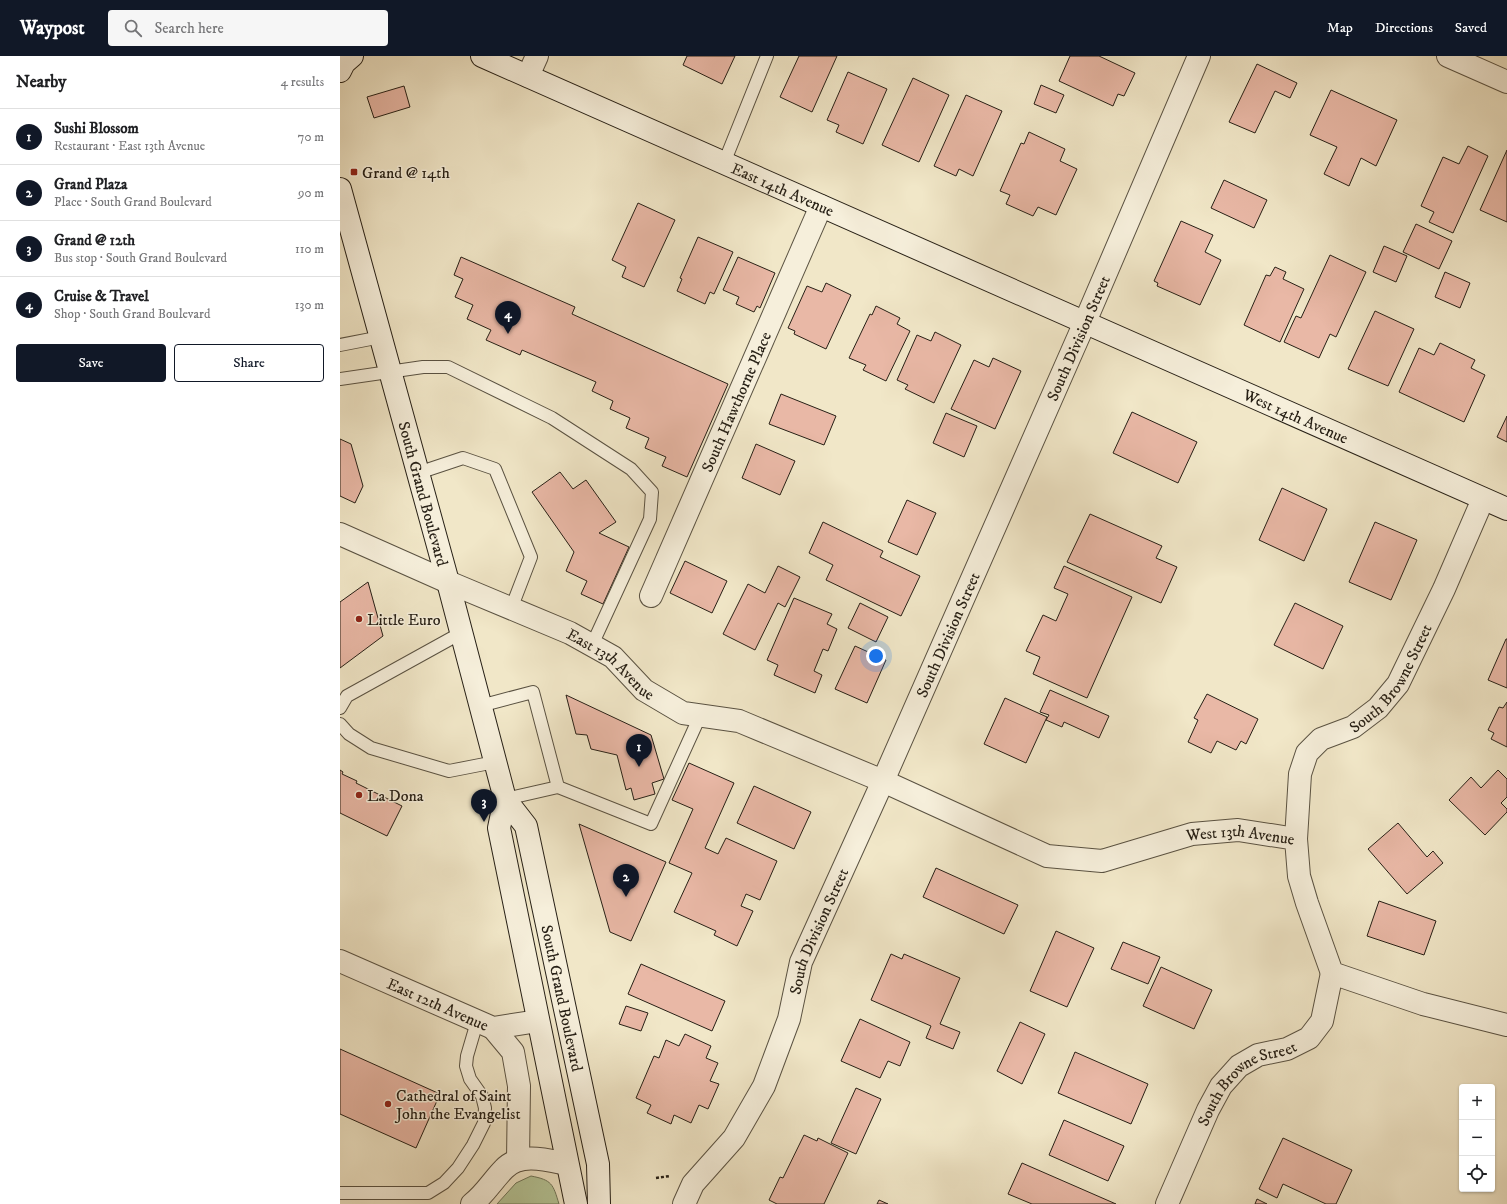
<!DOCTYPE html>
<meta charset="utf-8">
<style>
:root{--surface:#fff;--page:#f6f6f6;--text:#202124;--muted:#757577;--line:#e0e0e0;--accent:#111827}
body{margin:0;font-family:"IM FELL DW Pica",serif;background:var(--page);color:var(--text)}
.controls{position:absolute;right:12px;bottom:12px;display:grid;overflow:hidden;border-radius:4px;box-shadow:0 1px 3px #0004}
.controls button{width:36px;height:36px;display:grid;place-items:center;padding:0;border:0;border-bottom:1px solid var(--line);background:var(--surface);color:var(--text);font:20px sans-serif}
.you{position:absolute;left:536px;top:600px;width:14px;height:14px;margin:-10px;border:3px solid #fff;border-radius:50%;background:#1a73e8;box-shadow:0 0 0 6px #1a73e833}
.badge{display:grid;place-items:center;width:26px;height:26px;border-radius:50%;background:var(--accent);color:#fff;font-size:13px;font-weight:700}
.pin{position:absolute;translate:-50% -33px;filter:drop-shadow(0 1px 2px #0008)}
.pin::after{content:'';position:absolute;top:21px;width:14px;height:12px;background:inherit;clip-path:polygon(0 0,100% 0,50% 100%)}
.list{margin:0;padding:0;list-style:none}
h2{display:flex;justify-content:space-between;align-items:center;height:52px;margin:0;padding:0 16px;font-size:17px}
h2 small{font-size:13px;font-weight:400;color:var(--muted)}
.list li{display:grid;grid-template-columns:26px 1fr auto;gap:12px;align-items:center;box-sizing:border-box;height:56px;padding:0 16px;border-top:1px solid var(--line)}
.list b{display:block;font-size:15px;white-space:nowrap}
.list p{margin:0;font-size:13px;white-space:nowrap;color:var(--muted)}
.list em{font-size:13px;font-style:normal;color:var(--muted)}
.actions{display:flex;gap:8px;padding:12px 16px}
.actions a{flex:1;padding:9px 0;border:1px solid var(--accent);border-radius:4px;text-align:center;font-size:14px;color:var(--accent)}
.actions .main{background:var(--accent);color:#fff}
.icon{flex:none;width:22px;height:22px;fill:none;stroke:currentColor;stroke-width:2;stroke-linecap:round;stroke-linejoin:round}
.map{position:relative;flex:none;width:1167px;height:1148px;overflow:hidden}
header{display:flex;align-items:center;gap:24px;box-sizing:border-box;height:56px;padding:0 20px;background:var(--accent);color:#fff}
header strong{font-size:19px}
nav{display:flex;gap:22px;margin-inline-start:auto;font-size:14px}
.search{width:280px;height:36px;background:var(--page);display:flex;align-items:center;gap:10px;box-sizing:border-box;padding:0 14px;border-radius:4px;color:var(--muted);font-size:15px}
main{display:flex}
aside{flex:1;background:var(--surface)}
.map>svg:first-child{display:block}
</style>
<header>
<strong>Waypost</strong>
<div class="search"><svg class="icon" aria-label="search" viewBox="0 0 24 24"><circle cx="10" cy="10" r="6"/><path d="M15 15l6 6"/></svg>Search here</div>
<nav><a>Map</a><a>Directions</a><a>Saved</a></nav>
</header>
<main>
<aside>
<h2>Nearby<small>4 results</small></h2>
<ul class="list">
<li><span class="badge">1</span><div><b>Sushi Blossom</b><p>Restaurant · East 13th Avenue</p></div><em>70 m</em></li>
<li><span class="badge">2</span><div><b>Grand Plaza</b><p>Place · South Grand Boulevard</p></div><em>90 m</em></li>
<li><span class="badge">3</span><div><b>Grand @ 12th</b><p>Bus stop · South Grand Boulevard</p></div><em>110 m</em></li>
<li><span class="badge">4</span><div><b>Cruise &amp; Travel</b><p>Shop · South Grand Boulevard</p></div><em>130 m</em></li>
</ul>
<div class="actions"><a class="main">Save</a><a>Share</a></div>
</aside>
<div class="map">
<svg width="1167" height="1148" viewBox="0 0 1167 1148">
<rect width="100%" height="100%" fill="#f1e7c8"/>
<filter id="stains"><feTurbulence type="fractalNoise" baseFrequency=".005" numOctaves="4"/><feColorMatrix values="0 0 0 0 .2 0 0 0 0 .09 0 0 0 0 .02 0 0 0 .5 -.17"/></filter>
<radialGradient id="worn" r=".72"><stop offset=".6" stop-color="#630" stop-opacity="0"/><stop offset="1" stop-color="#630" stop-opacity=".3"/></radialGradient>
<path fill="#b6c799" stroke="#6e7458" d="M 191,1120 C 212,1124 213,1128 219,1148 L 157,1148 L 176,1127 Z"/>
<g fill="#e9b8a6" stroke="#272016">
<path d="M 347,0 L 395,0 L 382,28 L 343,9 Z"/>
<path d="M 459,0 L 497,0 L 472,56 L 440,41 Z"/>
<path d="M 730,0 L 759,0 L 795,17 L 784,40 L 778,38 L 773,50 L 719,25 Z"/>
<path d="M 917,8 L 957,27 L 950,42 L 935,35 L 915,77 L 889,66 Z"/>
<path d="M 508,16 L 547,33 L 523,88 L 496,76 L 499,69 L 487,64 Z"/>
<path d="M 573,22 L 609,39 L 579,106 L 542,89 Z"/>
<path d="M 701,29 L 724,39 L 716,57 L 694,48 Z"/>
<path d="M 64,30 L 70,51 L 34,62 L 27,41 Z"/>
<path d="M 991,34 L 1057,64 L 1036,110 L 1021,102 L 1009,130 L 984,118 L 997,91 L 970,79 Z"/>
<path d="M 626,39 L 662,55 L 633,120 L 619,113 L 616,120 L 594,110 Z"/>
<path d="M 689,76 L 725,93 L 720,105 L 737,113 L 716,159 L 698,151 L 693,160 L 666,148 L 670,139 L 660,135 L 681,87 L 684,88 Z"/>
<path d="M 1128,90 L 1148,100 L 1113,177 L 1089,166 L 1094,156 L 1081,150 L 1103,101 L 1119,108 Z"/>
<path d="M 1167,94 L 1167,166 L 1140,154 Z"/>
<path d="M 884,124 L 927,144 L 914,172 L 871,152 Z"/>
<path d="M 298,147 L 335,164 L 304,231 L 282,221 L 286,211 L 272,204 Z"/>
<path d="M 841,165 L 873,179 L 865,196 L 881,204 L 860,249 L 817,230 L 818,227 L 814,225 Z"/>
<path d="M 1076,168 L 1112,185 L 1099,213 L 1063,196 Z"/>
<path d="M 358,181 L 393,196 L 374,238 L 370,236 L 365,248 L 337,235 L 342,223 L 340,222 Z"/>
<path d="M 1044,190 L 1067,200 L 1056,226 L 1033,216 Z"/>
<path d="M 990,199 L 1026,216 L 996,281 L 990,278 L 979,302 L 944,286 L 956,260 L 961,262 Z"/>
<path d="M 121,201 L 235,251 L 232,258 L 388,328 L 347,421 L 322,410 L 326,401 L 305,392 L 309,382 L 286,372 L 290,362 L 270,353 L 273,345 L 252,335 L 256,326 L 182,294 L 180,299 L 146,284 L 151,274 L 127,263 L 133,249 L 115,241 L 123,223 L 114,219 Z"/>
<path d="M 398,201 L 435,217 L 420,252 L 417,250 L 414,256 L 396,248 L 399,241 L 383,234 Z"/>
<path d="M 935,211 L 946,216 L 943,223 L 964,233 L 940,286 L 904,269 L 926,219 L 930,220 Z"/>
<path d="M 1105,216 L 1130,227 L 1120,252 L 1095,241 Z"/>
<path d="M 486,227 L 511,239 L 486,293 L 454,278 L 455,275 L 448,272 L 467,230 L 482,236 Z"/>
<path d="M 536,250 L 560,262 L 557,268 L 570,275 L 546,325 L 523,314 L 526,309 L 509,302 L 530,258 L 532,259 Z"/>
<path d="M 1035,255 L 1074,273 L 1048,330 L 1008,313 Z"/>
<path d="M 595,276 L 621,289 L 594,347 L 565,333 L 568,329 L 557,324 L 577,279 L 591,285 Z"/>
<path d="M 1100,287 L 1135,304 L 1131,312 L 1145,319 L 1124,366 L 1059,336 L 1079,292 L 1094,299 Z"/>
<path d="M 653,302 L 681,315 L 655,373 L 611,353 L 634,304 L 649,311 Z"/>
<path d="M 441,338 L 496,360 L 484,389 L 429,368 Z"/>
<path d="M 792,356 L 857,386 L 838,427 L 773,397 Z"/>
<path d="M 606,357 L 637,370 L 624,401 L 593,387 Z"/>
<path d="M 1167,360 L 1167,386 L 1157,381 Z"/>
<path d="M 0,383 L 11,388 L 23,430 L 15,447 L 0,440 Z"/>
<path d="M 416,388 L 455,405 L 440,439 L 402,422 Z"/>
<path d="M 220,416 L 233,433 L 246,424 L 276,466 L 259,477 L 289,491 L 263,548 L 241,538 L 247,525 L 226,515 L 234,496 L 192,436 Z"/>
<path d="M 942,432 L 987,453 L 964,505 L 919,484 Z"/>
<path d="M 567,444 L 596,457 L 577,499 L 548,486 Z"/>
<path d="M 750,458 L 822,490 L 816,502 L 837,511 L 821,547 L 727,506 Z"/>
<path d="M 483,466 L 543,495 L 540,501 L 580,520 L 561,560 L 486,524 L 493,509 L 469,497 Z"/>
<path d="M 1035,466 L 1077,484 L 1051,544 L 1009,526 Z"/>
<path d="M 345,505 L 387,525 L 372,557 L 330,537 Z"/>
<path d="M 438,510 L 460,521 L 445,551 L 438,547 L 415,594 L 383,578 L 408,528 L 425,537 Z"/>
<path d="M 724,510 L 792,541 L 747,642 L 693,618 L 700,601 L 686,595 L 703,559 L 716,565 L 728,538 L 714,532 Z"/>
<path d="M 28,526 L 43,580 L 0,612 L 0,546 Z"/>
<path d="M 454,542 L 492,558 L 487,568 L 497,573 L 488,595 L 483,593 L 474,615 L 482,619 L 475,637 L 434,619 L 438,609 L 427,604 Z"/>
<path d="M 520,547 L 548,561 L 536,586 L 508,572 Z"/>
<path d="M 955,547 L 1003,570 L 983,613 L 934,589 Z"/>
<path d="M 1166,583 L 1167,583 L 1167,632 L 1148,624 Z"/>
<path d="M 515,590 L 546,604 L 527,647 L 495,633 Z"/>
<path d="M 710,634 L 769,660 L 759,682 L 724,666 L 722,671 L 706,664 L 709,659 L 700,656 Z"/>
<path d="M 867,638 L 918,663 L 906,688 L 901,685 L 896,694 L 877,685 L 871,697 L 848,686 L 858,664 L 854,662 Z"/>
<path d="M 226,639 L 311,679 L 324,723 L 312,727 L 315,738 L 294,744 L 291,732 L 286,734 L 277,699 L 251,693 L 247,679 L 236,678 Z"/>
<path d="M 665,642 L 707,661 L 686,707 L 644,688 Z"/>
<path d="M 1167,646 L 1167,691 L 1151,683 L 1154,677 L 1148,674 L 1159,651 L 1163,652 Z"/>
<path d="M 349,707 L 394,727 L 365,792 L 378,798 L 386,782 L 437,805 L 420,844 L 406,838 L 401,850 L 413,855 L 397,890 L 374,879 L 376,875 L 334,856 L 352,817 L 329,807 L 353,753 L 332,744 Z"/>
<path d="M 0,714 L 3,716 L 2,718 L 17,725 L 16,727 L 62,750 L 47,780 L 0,757 Z"/>
<path d="M 1158,714 L 1167,723 L 1167,741 L 1161,747 L 1167,753 L 1167,756 L 1145,779 L 1109,744 L 1131,721 L 1141,732 Z"/>
<path d="M 414,730 L 471,756 L 454,793 L 397,767 Z"/>
<path d="M 1058,767 L 1087,801 L 1093,795 L 1103,807 L 1067,838 L 1028,793 Z"/>
<path d="M 239,768 L 326,806 L 291,885 L 270,876 Z"/>
<path d="M 596,812 L 678,849 L 664,878 L 583,841 Z"/>
<path d="M 1039,845 L 1096,865 L 1084,899 L 1027,880 Z"/>
<path d="M 716,875 L 754,892 L 727,951 L 690,935 Z"/>
<path d="M 783,886 L 820,901 L 808,928 L 771,913 Z"/>
<path d="M 551,898 L 562,903 L 564,898 L 620,922 L 600,968 L 620,976 L 613,993 L 586,982 L 591,970 L 531,944 Z"/>
<path d="M 301,908 L 385,945 L 372,975 L 288,938 Z"/>
<path d="M 821,911 L 872,934 L 854,973 L 803,950 Z"/>
<path d="M 286,950 L 308,957 L 301,975 L 279,968 Z"/>
<path d="M 520,963 L 570,986 L 560,1010 L 548,1005 L 540,1022 L 501,1005 Z"/>
<path d="M 680,966 L 705,978 L 682,1028 L 657,1015 Z"/>
<path d="M 345,978 L 371,990 L 366,1002 L 378,1007 L 370,1025 L 379,1028 L 368,1053 L 359,1049 L 351,1067 L 334,1059 L 331,1068 L 307,1057 L 311,1049 L 296,1042 L 314,1000 L 319,1002 L 326,984 L 339,990 Z"/>
<path d="M 0,993 L 100,1038 L 76,1092 L 0,1058 Z"/>
<path d="M 735,996 L 808,1028 L 791,1068 L 718,1037 Z"/>
<path d="M 516,1032 L 541,1043 L 516,1098 L 491,1087 Z"/>
<path d="M 724,1064 L 784,1090 L 768,1125 L 709,1099 Z"/>
<path d="M 464,1079 L 477,1085 L 478,1082 L 508,1097 L 484,1148 L 437,1148 L 429,1144 L 440,1121 L 443,1122 Z"/>
<path d="M 943,1082 L 1012,1114 L 996,1148 L 986,1148 L 943,1128 L 937,1142 L 919,1133 Z"/>
<path d="M 682,1107 L 776,1148 L 692,1148 L 668,1138 Z"/>
<path d="M 917,1143 L 927,1148 L 915,1148 Z"/>
<path d="M 539,1144 L 548,1148 L 537,1148 Z"/>
</g>
<g fill="none" stroke-linecap="round" stroke-linejoin="round">
<defs>
<g id="lane">
<path d="M 384,107 L 427,0"/>
<path d="M 0,289 L 41,281"/>
<path d="M 0,323 L 83,311 L 108,311 L 212,362 L 291,413 L 312,436 L 310,463 L 252,589"/>
<path d="M 78,417 L 123,402 L 155,413 L 191,501 L 171,553"/>
<path d="M 140,650 L 193,636 L 218,731 L 311,768 L 360,660"/>
<path d="M 0,652 L 7,640 L 121,577"/>
<path d="M 0,668 L 9,678 L 31,692 L 109,715 L 155,706"/>
<path d="M 165,743 L 218,731"/>
<path d="M 0,1137 L 88,1137 L 104,1127 L 118,1112 L 133,1089 L 144,1067 L 145,1052 L 142,1040 L 130,1023 L 126,1010 L 127,1000 L 137,966"/>
</g>
<g id="street">
<path d="M 1108,0 L 1167,26"/>
<path d="M 188,20 L 197,0"/>
<path id="s1" d="M 0,478 L 108,526 L 230,577 L 273,601 L 304,634 L 343,657 L 399,665 L 543,725 L 707,800 L 762,805 L 852,778 L 898,774 L 956,783 L 959,820 L 967,847 L 992,917 L 1083,948 L 1167,969"/>
<path id="s2" d="M 311,540 L 481,150"/>
<path id="s3" d="M 956,783 L 960,718 L 967,697 L 981,683 L 1013,671 L 1038,652 L 1058,628 L 1104,533 L 1143,443"/>
<path id="s4" d="M 0,905 L 153,972 L 198,965"/>
<path d="M 153,972 L 173,996 L 179,1030 L 178,1104"/>
<path d="M 132,1148 C 145,1138 153,1124 164,1113 C 180,1096 207,1104 227,1108"/>
<path id="s5" d="M 344,1148 L 353,1128 L 394,1082 L 424,1030 L 449,963 L 461,906 L 543,725 L 745,266 L 859,0"/>
<path id="s6" d="M 827,1148 L 868,1054 L 881,1030 L 899,1010 L 918,999 L 947,993 L 969,982 L 982,965 L 992,917"/>
</g>
<g id="secondary">
<path id="s7" d="M 142,0 L 1167,453"/>
<path d="M 0,15 L 4,7 L 12,0"/>
<path id="s8" d="M 0,133 L 108,526 L 165,743 L 186,770 L 258,1108 L 259,1148"/>
<path d="M 165,743 L 159,772 L 236,1148"/>
</g>
</defs>
<use href="#lane" stroke="#5a5242" stroke-width="14"/>
<use href="#street" stroke="#5a5242" stroke-width="24"/>
<use href="#secondary" stroke="#272016" stroke-width="24"/>
<path stroke="#272016" stroke-width="2.5" stroke-dasharray="3 2" stroke-linecap="butt" d="M 316,1122 L 330,1120"/>
<use href="#lane" stroke="#f6efdb" stroke-width="12"/>
<use href="#street" stroke="#f6efdb" stroke-width="22"/>
<use href="#secondary" stroke="#f6efdb" stroke-width="22"/>
</g>
<g fill="#8f2418" stroke="#f6efdb" stroke-width="1.5">
<rect x="10" y="112" width="8" height="8" rx="2"/>
<circle cx="19" cy="563" r="4"/>
<circle cx="19" cy="739" r="4"/>
<circle cx="48" cy="1048" r="4"/>
</g>
<g text-anchor="middle" stroke-width="3" stroke-linejoin="round" paint-order="stroke">
<g font-size="16" fill="#272016" stroke="#f6efdb" text-anchor="start">
<text x="22" y="122">Grand @ 14th</text>
<text x="27" y="569">Little Euro</text>
<text x="27" y="745">La Dona</text>
<text x="56" y="1045">Cathedral of Saint<tspan x="56" dy="18">John the Evangelist</tspan></text>
</g>
<g font-size="16" fill="#272016" stroke="#f6efdb">
<text dy="6" stroke="none"><textPath href="#s7" startOffset="329">East 14th Avenue</textPath></text>
<text dy="6" stroke="none"><textPath href="#s5" startOffset="956">South Division Street</textPath></text>
<text dy="6" stroke="none"><textPath href="#s2" startOffset="212">South Hawthorne Place</textPath></text>
<text dy="6" stroke="none"><textPath href="#s7" startOffset="890">West 14th Avenue</textPath></text>
<text dy="6" stroke="none"><textPath href="#s8" startOffset="316">South Grand Boulevard</textPath></text>
<text dy="6" stroke="none"><textPath href="#s5" startOffset="632">South Division Street</textPath></text>
<text dy="6" stroke="none"><textPath href="#s1" startOffset="302">East 13th Avenue</textPath></text>
<text dy="6" stroke="none"><textPath href="#s3" startOffset="204">South Browne Street</textPath></text>
<text dy="6" stroke="none"><textPath href="#s1" startOffset="981">West 13th Avenue</textPath></text>
<text dy="6" stroke="none"><textPath href="#s5" startOffset="308">South Division Street</textPath></text>
<text dy="6" stroke="none"><textPath href="#s8" startOffset="842">South Grand Boulevard</textPath></text>
<text dy="6" stroke="none"><textPath href="#s4" startOffset="107">East 12th Avenue</textPath></text>
<text dy="6" stroke="none"><textPath href="#s6" startOffset="152">South Browne Street</textPath></text>
</g>
</g>
<rect width="100%" height="100%" filter="url(#stains)"/>
<rect width="100%" height="100%" fill="url(#worn)"/>
</svg>
<div class="controls">
<button>+</button>
<button>−</button>
<button><svg class="icon" aria-label="locate" viewBox="0 0 24 24"><circle cx="12" cy="12" r="6"/><path d="M12 2v4M12 18v4M2 12h4M18 12h4"/></svg></button>
</div>
<div class="you"></div>
<div class="pin badge" style="left:299px;top:711px">1</div>
<div class="pin badge" style="left:286px;top:841px">2</div>
<div class="pin badge" style="left:144px;top:766px">3</div>
<div class="pin badge" style="left:168px;top:278px">4</div>
</div>
</main>
